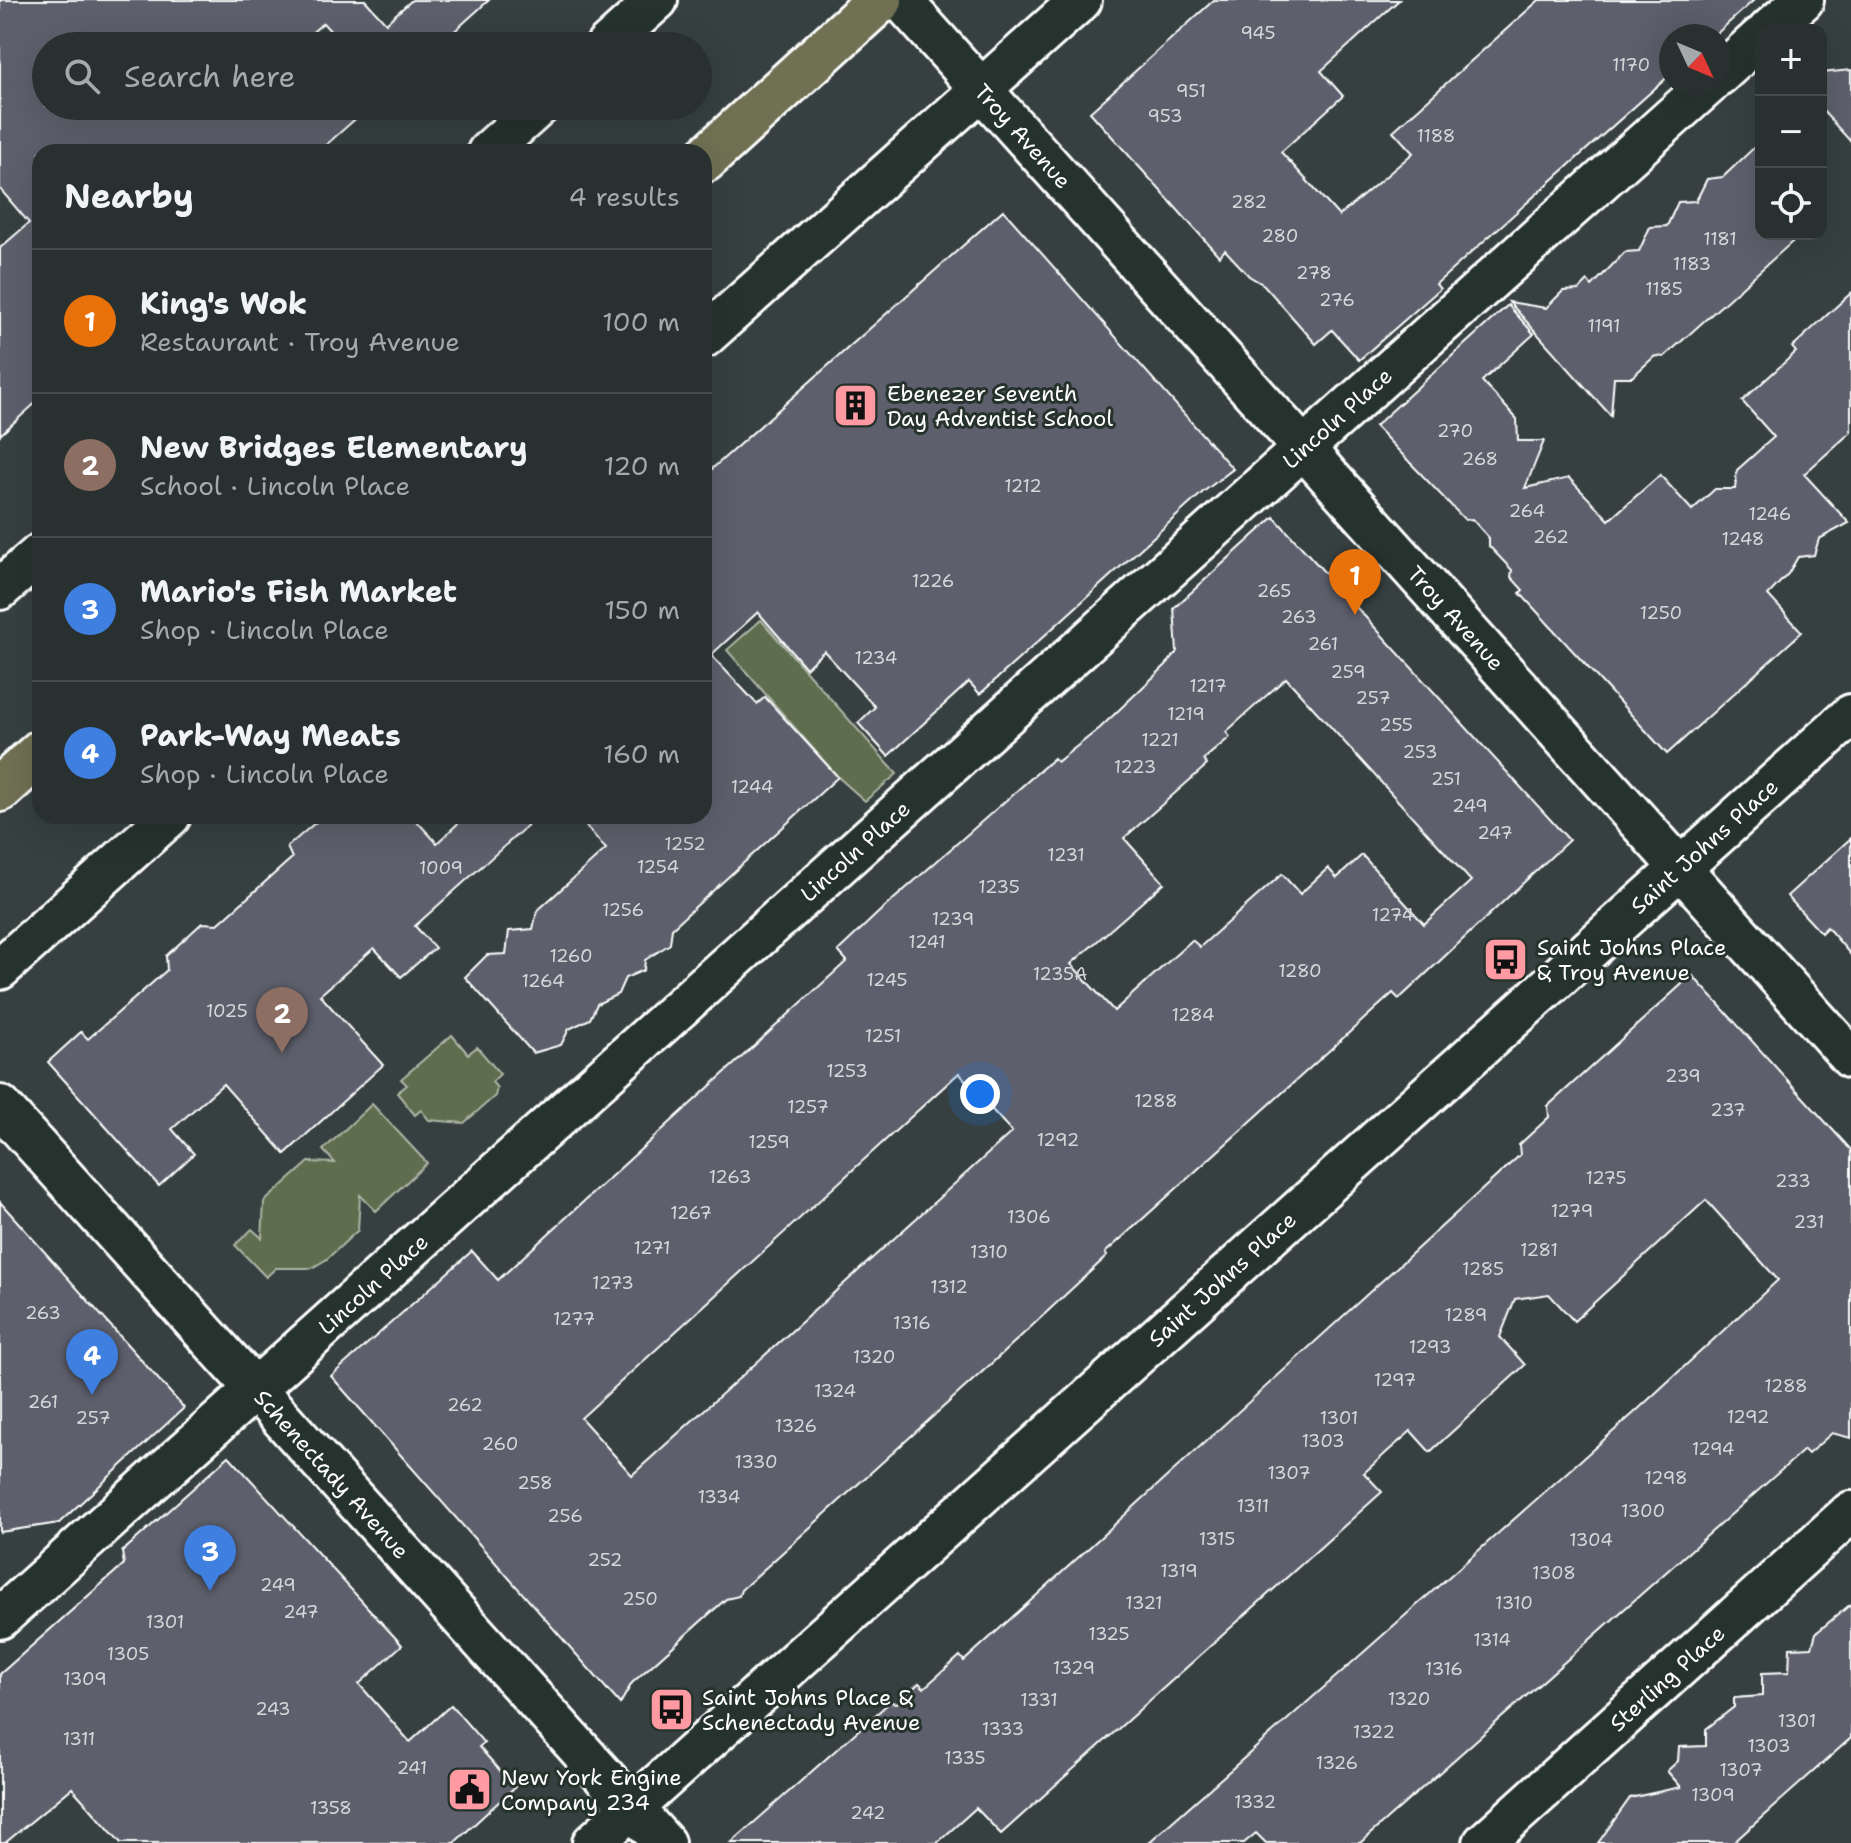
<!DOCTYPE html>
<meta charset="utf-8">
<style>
:root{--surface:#283030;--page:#343c3c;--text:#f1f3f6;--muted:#a5a9ab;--line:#444b4c;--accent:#e69b98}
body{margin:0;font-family:"Shantell Sans",sans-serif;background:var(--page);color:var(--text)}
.controls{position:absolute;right:24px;top:24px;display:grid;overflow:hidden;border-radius:16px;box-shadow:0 8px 32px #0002}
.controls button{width:72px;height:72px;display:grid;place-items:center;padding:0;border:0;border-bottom:2px solid var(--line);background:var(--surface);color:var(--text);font:40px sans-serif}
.compass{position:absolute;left:1659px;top:24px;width:72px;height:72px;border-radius:50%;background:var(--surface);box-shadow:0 8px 32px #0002;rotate:134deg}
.you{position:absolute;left:980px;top:1094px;width:28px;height:28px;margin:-20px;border:6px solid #fff;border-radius:50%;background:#1a73e8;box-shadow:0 0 0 12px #1a73e833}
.badge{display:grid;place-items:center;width:52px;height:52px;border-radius:50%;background:var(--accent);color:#fff;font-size:26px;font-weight:700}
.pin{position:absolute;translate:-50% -66px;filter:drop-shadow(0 2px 4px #0008)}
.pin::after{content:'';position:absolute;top:42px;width:28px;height:24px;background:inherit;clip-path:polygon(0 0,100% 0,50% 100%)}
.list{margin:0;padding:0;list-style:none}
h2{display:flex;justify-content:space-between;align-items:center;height:104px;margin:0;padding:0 32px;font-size:34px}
h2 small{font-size:26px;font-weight:400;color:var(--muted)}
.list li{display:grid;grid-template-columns:52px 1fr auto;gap:24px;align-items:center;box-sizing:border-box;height:144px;padding:0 32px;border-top:2px solid var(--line)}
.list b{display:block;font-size:30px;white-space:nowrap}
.list p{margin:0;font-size:26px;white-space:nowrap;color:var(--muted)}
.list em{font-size:26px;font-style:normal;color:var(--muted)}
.icon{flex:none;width:44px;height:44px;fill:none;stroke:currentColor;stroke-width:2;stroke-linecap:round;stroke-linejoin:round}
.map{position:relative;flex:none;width:1851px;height:1843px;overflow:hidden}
.search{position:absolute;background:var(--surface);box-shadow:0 8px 32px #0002;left:32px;top:32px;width:680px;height:88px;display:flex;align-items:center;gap:20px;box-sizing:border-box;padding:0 28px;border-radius:44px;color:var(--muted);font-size:30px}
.panel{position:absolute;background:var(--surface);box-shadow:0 8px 32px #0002;left:32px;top:144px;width:680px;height:680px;border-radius:24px}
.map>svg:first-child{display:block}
</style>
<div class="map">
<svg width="1851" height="1843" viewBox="0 0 1851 1843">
<rect width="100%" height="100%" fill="#364040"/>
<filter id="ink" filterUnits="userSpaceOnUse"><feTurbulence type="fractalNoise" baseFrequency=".0125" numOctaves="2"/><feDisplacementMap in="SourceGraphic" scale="16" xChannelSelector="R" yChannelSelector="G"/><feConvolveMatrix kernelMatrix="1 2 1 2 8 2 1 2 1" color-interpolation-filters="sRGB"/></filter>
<g filter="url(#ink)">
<g fill="#5e6d4f" stroke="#aeb6a7" stroke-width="2">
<path d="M 761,620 L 897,774 L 865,801 L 838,777 L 727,650 Z"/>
<path d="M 452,1035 L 468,1054 L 477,1047 L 500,1074 L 492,1082 L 497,1088 L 495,1096 L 464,1123 L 429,1120 L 421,1110 L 415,1115 L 397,1093 L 407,1085 L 401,1079 Z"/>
<path d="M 372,1104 L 427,1163 L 376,1211 L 360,1195 L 358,1230 L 327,1259 L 312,1268 L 276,1268 L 266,1277 L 235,1245 L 252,1229 L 262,1238 L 264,1202 L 309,1162 L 335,1163 L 323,1150 Z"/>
</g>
<g fill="#5d5f6c" stroke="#fff" stroke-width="2" fill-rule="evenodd">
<path d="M 0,0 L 365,0 L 386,23 L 412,0 L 489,0 L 438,46 L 344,46 L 323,23 L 297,46 L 46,46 L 46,106 L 370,106 L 318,152 L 40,152 L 40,399 L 0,435 L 0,248 L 29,223 L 0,189 Z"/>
<path d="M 1214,0 L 1399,0 L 1321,71 L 1343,96 L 1281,152 L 1339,216 L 1413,153 L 1393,131 L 1539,0 L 1754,0 L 1714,36 L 1671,36 L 1671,74 L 1436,284 L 1440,289 L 1359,360 L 1332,330 L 1316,344 L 1264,285 L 1249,276 L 1225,250 L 1219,256 L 1090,112 Z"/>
<path d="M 1851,70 L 1851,142 L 1821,109 L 1821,73 Z"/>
<path d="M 1761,141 L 1761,234 L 1801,234 L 1664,357 L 1655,356 L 1632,377 L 1614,377 L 1611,416 L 1509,302 L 1546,308 L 1563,291 L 1579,290 L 1588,281 L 1592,286 L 1625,252 L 1639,251 L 1650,227 L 1667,226 L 1678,202 L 1696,201 L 1707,179 L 1723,177 Z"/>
<path d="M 1003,210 L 1233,469 L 1203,492 L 980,694 L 969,682 L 888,756 L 858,723 L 875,707 L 824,651 L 806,668 L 758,612 L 711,655 L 757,704 L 765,697 L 838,777 L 672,928 L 670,944 L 645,960 L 644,970 L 625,978 L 618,994 L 597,1004 L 590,1019 L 569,1029 L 561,1045 L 533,1053 L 465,977 L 487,955 L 506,954 L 509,931 L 533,929 L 537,911 L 606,849 L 577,816 L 704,816 L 704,476 Z"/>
<path d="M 1851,293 L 1851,432 L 1804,474 L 1849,523 L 1819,539 L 1814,555 L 1798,557 L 1788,574 L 1768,595 L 1802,632 L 1667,754 L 1520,593 L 1523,590 L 1511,577 L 1512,570 L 1489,546 L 1489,538 L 1472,519 L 1465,520 L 1375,426 L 1508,305 L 1534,334 L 1482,381 L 1517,419 L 1518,441 L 1544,441 L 1525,488 L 1569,478 L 1609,520 L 1660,475 L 1692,510 L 1715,489 L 1735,489 L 1737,470 L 1774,437 L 1742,401 L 1796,352 L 1792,347 Z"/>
<path d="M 1274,517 L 1569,840 L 1399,999 L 1393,993 L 1105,1253 L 1107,1256 L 992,1363 L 741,1590 L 739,1596 L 726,1599 L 632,1683 L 620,1704 L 331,1376 L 472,1251 L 498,1280 L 536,1245 L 847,961 L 838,951 L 878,913 L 1054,758 L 1057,762 L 1100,728 L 1166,665 L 1177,652 L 1174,608 ZM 1286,678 L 1471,881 L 1424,924 L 1362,855 L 1337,878 L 1328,868 L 1300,894 L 1282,874 L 1200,947 L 1192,940 L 1114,1011 L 1071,964 L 1164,883 L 1124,838 L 1207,765 L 1203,760 L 1230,737 L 1226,732 ZM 959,1073 L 1012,1132 L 632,1475 L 581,1418 Z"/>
<path d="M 323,816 L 412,816 L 437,843 L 466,816 L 538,816 L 415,926 L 435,948 L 401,977 L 374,948 L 320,995 L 383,1065 L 285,1154 L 223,1084 L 172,1129 L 194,1154 L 159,1186 L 48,1062 L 81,1032 L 88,1039 L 167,970 L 166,956 L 202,923 L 218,924 L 292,858 L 287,847 Z"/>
<path d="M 1851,838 L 1851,955 L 1827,927 L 1821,933 L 1787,896 Z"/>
<path d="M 1692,975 L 1851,1150 L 1851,1438 L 1832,1433 L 1808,1454 L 1804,1450 L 1360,1843 L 1266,1843 L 1256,1833 L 1244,1843 L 1148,1843 L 1634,1413 L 1778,1280 L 1706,1200 L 1574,1321 L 1549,1294 L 1515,1299 L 1500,1337 L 1525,1365 L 1430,1452 L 1411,1431 L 1387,1452 L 1364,1473 L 1382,1492 L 1001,1834 L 976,1808 L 937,1843 L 731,1843 L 890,1702 L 897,1703 L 919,1683 L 924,1688 L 960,1656 L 964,1661 L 1070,1565 L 1520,1155 L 1519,1145 L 1549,1117 L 1548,1106 Z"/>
<path d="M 0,1202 L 184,1408 L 59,1523 L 0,1532 Z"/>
<path d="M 229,1456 L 402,1645 L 359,1684 L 410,1742 L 451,1705 L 484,1743 L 479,1747 L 515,1787 L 454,1843 L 121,1843 L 72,1788 L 5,1843 L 0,1843 L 0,1674 L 124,1564 L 122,1552 Z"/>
<path d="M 1851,1604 L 1851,1738 L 1733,1843 L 1598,1843 L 1630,1798 L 1681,1787 L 1667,1771 L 1678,1761 L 1679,1747 L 1706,1746 L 1706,1729 L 1734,1707 L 1734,1698 L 1762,1696 L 1762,1673 L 1789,1672 L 1790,1648 L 1812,1647 L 1816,1633 Z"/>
</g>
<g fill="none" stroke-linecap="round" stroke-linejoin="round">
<defs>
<g id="minor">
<path d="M 901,0 L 1851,1058"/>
<path d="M 1769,30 L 1803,0"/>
<path d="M 606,46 L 657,0"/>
<path d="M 1719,75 L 1761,37"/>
<path d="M 488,152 L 539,106"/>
<path d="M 704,337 L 1081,0"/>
<path d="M 0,589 L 40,554"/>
<path d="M 0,969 L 170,816"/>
<path d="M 0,1106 L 664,1843"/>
<path d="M 0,1618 L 1709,84"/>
<path d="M 593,1843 L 1851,715"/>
<path d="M 1484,1843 L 1851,1512"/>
</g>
<g id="major">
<path d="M 704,160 L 880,0"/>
<path d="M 0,789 L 40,753"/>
</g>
</defs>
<use href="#minor" stroke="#fff" stroke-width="46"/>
<use href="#major" stroke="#fff" stroke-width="50"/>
<use href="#minor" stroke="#26332d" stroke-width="40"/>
<use href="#major" stroke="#706f52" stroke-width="44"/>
</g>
</g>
<defs>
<symbol id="building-square" viewBox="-11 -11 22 22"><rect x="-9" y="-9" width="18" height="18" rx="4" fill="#ff9aa2" stroke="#26332d"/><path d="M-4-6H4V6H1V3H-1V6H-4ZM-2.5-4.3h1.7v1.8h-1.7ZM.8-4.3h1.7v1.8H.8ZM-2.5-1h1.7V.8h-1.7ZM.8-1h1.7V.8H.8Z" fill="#111"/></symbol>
<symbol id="bus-square" viewBox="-11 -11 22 22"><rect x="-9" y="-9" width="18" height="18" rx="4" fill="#ff9aa2" stroke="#26332d"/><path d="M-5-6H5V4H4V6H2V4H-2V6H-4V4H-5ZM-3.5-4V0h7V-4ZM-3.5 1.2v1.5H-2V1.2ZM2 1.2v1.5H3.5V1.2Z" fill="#111"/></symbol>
<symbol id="civic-square" viewBox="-11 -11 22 22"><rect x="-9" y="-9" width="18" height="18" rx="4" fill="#ff9aa2" stroke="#26332d"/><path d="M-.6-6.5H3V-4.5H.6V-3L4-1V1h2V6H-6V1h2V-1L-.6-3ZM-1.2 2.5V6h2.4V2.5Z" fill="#111"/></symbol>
</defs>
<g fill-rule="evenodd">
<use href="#building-square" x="830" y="380" width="51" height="51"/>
<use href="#bus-square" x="1480" y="934" width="51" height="51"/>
<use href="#bus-square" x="646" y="1684" width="51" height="51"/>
<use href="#civic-square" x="444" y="1764" width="51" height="51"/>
</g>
<g text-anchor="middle" stroke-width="6" stroke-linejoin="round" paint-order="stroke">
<g font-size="18" fill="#d6d7da">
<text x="1258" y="39">945</text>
<text x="1631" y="71">1170</text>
<text x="1191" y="97">951</text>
<text x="1165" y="122">953</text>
<text x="1436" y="142">1188</text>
<text x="1249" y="208">282</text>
<text x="1280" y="242">280</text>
<text x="1720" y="245">1181</text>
<text x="1692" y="270">1183</text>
<text x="1314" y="279">278</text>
<text x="1664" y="295">1185</text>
<text x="1337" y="306">276</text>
<text x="1604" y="332">1191</text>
<text x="1455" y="437">270</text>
<text x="1480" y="465">268</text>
<text x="1023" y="492">1212</text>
<text x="1527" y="517">264</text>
<text x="1770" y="520">1246</text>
<text x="1551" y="543">262</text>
<text x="1743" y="545">1248</text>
<text x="933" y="587">1226</text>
<text x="1274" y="597">265</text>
<text x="1661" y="619">1250</text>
<text x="1299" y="623">263</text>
<text x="1323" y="650">261</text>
<text x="876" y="664">1234</text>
<text x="1348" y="678">259</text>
<text x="1208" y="692">1217</text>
<text x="1373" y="704">257</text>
<text x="1186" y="720">1219</text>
<text x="1396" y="731">255</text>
<text x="1160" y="746">1221</text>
<text x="1420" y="758">253</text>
<text x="1135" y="773">1223</text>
<text x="1446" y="785">251</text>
<text x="752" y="793">1244</text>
<text x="1470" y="812">249</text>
<text x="1495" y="839">247</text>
<text x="685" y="850">1252</text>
<text x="1066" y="861">1231</text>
<text x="658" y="873">1254</text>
<text x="441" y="874">1009</text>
<text x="999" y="893">1235</text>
<text x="623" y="916">1256</text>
<text x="1393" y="921">1274</text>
<text x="953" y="925">1239</text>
<text x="927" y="948">1241</text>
<text x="571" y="962">1260</text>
<text x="1300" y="977">1280</text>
<text x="1060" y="980">1235A</text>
<text x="887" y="986">1245</text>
<text x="543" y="987">1264</text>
<text x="227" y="1017">1025</text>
<text x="1193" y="1021">1284</text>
<text x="883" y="1042">1251</text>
<text x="847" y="1077">1253</text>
<text x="1683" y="1082">239</text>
<text x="1156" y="1107">1288</text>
<text x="808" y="1113">1257</text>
<text x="1728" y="1116">237</text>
<text x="1058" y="1146">1292</text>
<text x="769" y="1148">1259</text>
<text x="730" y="1183">1263</text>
<text x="1606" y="1184">1275</text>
<text x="1793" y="1187">233</text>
<text x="1572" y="1217">1279</text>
<text x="691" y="1219">1267</text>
<text x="1029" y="1223">1306</text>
<text x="1809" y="1228">231</text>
<text x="652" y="1254">1271</text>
<text x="1539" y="1256">1281</text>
<text x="989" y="1258">1310</text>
<text x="1483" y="1275">1285</text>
<text x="613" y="1289">1273</text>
<text x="949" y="1293">1312</text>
<text x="43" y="1319">263</text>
<text x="1466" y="1321">1289</text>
<text x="574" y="1325">1277</text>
<text x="912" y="1329">1316</text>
<text x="1430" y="1353">1293</text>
<text x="874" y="1363">1320</text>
<text x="1395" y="1386">1297</text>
<text x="1786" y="1392">1288</text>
<text x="835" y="1397">1324</text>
<text x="43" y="1408">261</text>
<text x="465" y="1411">262</text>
<text x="1748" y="1423">1292</text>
<text x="93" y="1424">257</text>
<text x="1339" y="1424">1301</text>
<text x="796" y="1432">1326</text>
<text x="1323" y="1447">1303</text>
<text x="500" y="1450">260</text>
<text x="1713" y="1455">1294</text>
<text x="756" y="1468">1330</text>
<text x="1289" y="1479">1307</text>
<text x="1666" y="1484">1298</text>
<text x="535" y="1489">258</text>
<text x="719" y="1503">1334</text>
<text x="1253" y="1512">1311</text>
<text x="1643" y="1517">1300</text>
<text x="565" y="1522">256</text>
<text x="1217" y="1545">1315</text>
<text x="1591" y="1546">1304</text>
<text x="605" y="1566">252</text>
<text x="1179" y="1577">1319</text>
<text x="1554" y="1579">1308</text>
<text x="278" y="1591">249</text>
<text x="640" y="1605">250</text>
<text x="1144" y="1609">1321</text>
<text x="1514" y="1609">1310</text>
<text x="301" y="1618">247</text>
<text x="165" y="1628">1301</text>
<text x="1109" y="1640">1325</text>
<text x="1492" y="1646">1314</text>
<text x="128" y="1660">1305</text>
<text x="1074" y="1674">1329</text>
<text x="1444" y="1675">1316</text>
<text x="85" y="1685">1309</text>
<text x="1409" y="1705">1320</text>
<text x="1039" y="1706">1331</text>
<text x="273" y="1715">243</text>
<text x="1797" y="1727">1301</text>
<text x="1003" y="1735">1333</text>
<text x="1374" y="1738">1322</text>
<text x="79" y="1745">1311</text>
<text x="1769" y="1752">1303</text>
<text x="965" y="1764">1335</text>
<text x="1337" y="1769">1326</text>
<text x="412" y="1774">241</text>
<text x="1741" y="1776">1307</text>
<text x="1713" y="1801">1309</text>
<text x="1255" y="1808">1332</text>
<text x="331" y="1814">1358</text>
<text x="868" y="1819">242</text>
</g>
<g font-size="22" fill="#fff" stroke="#26332d">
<text transform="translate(1023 136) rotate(48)" y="8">Troy Avenue</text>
<text transform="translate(1337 418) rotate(-42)" y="8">Lincoln Place</text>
<text transform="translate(1456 618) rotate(48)" y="8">Troy Avenue</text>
<text transform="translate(1704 846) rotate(-42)" y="8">Saint Johns Place</text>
<text transform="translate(855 851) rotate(-42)" y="8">Lincoln Place</text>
<text transform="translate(1222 1279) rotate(-42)" y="8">Saint Johns Place</text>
<text transform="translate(373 1284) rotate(-42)" y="8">Lincoln Place</text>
<text transform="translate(332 1474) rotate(48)" y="8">Schenectady Avenue</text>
<text transform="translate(1667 1678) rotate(-42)" y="8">Sterling Place</text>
</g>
<g font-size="22" fill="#fff" stroke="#26332d" text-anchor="start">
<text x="887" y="401">Ebenezer Seventh<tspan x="887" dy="25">Day Adventist School</tspan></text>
<text x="1537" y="955">Saint Johns Place<tspan x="1537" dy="25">&amp; Troy Avenue</tspan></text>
<text x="702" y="1705">Saint Johns Place &amp;<tspan x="702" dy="25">Schenectady Avenue</tspan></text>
<text x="501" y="1785">New York Engine<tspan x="501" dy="25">Company 234</tspan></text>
</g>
</g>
</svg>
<div class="controls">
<button>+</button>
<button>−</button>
<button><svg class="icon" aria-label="locate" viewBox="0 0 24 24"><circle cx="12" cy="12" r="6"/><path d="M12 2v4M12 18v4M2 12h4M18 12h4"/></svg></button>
</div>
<svg class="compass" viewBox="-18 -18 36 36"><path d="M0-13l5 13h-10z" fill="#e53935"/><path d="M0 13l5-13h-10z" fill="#a5a9ab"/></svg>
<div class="you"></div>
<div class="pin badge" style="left:1355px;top:615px;background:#e8710a">1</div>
<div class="pin badge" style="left:282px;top:1053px;background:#8d6e63">2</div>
<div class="pin badge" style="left:210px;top:1591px;background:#3f7fe0">3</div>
<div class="pin badge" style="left:92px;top:1395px;background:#3f7fe0">4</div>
<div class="search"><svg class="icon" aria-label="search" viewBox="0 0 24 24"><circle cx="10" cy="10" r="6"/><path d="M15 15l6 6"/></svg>Search here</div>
<section class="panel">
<h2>Nearby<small>4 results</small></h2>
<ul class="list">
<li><span class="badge" style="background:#e8710a">1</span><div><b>King's Wok</b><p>Restaurant · Troy Avenue</p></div><em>100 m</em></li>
<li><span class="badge" style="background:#8d6e63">2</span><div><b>New Bridges Elementary</b><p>School · Lincoln Place</p></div><em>120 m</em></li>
<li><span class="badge" style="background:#3f7fe0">3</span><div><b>Mario's Fish Market</b><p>Shop · Lincoln Place</p></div><em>150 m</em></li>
<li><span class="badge" style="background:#3f7fe0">4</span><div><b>Park-Way Meats</b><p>Shop · Lincoln Place</p></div><em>160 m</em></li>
</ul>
</section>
</div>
